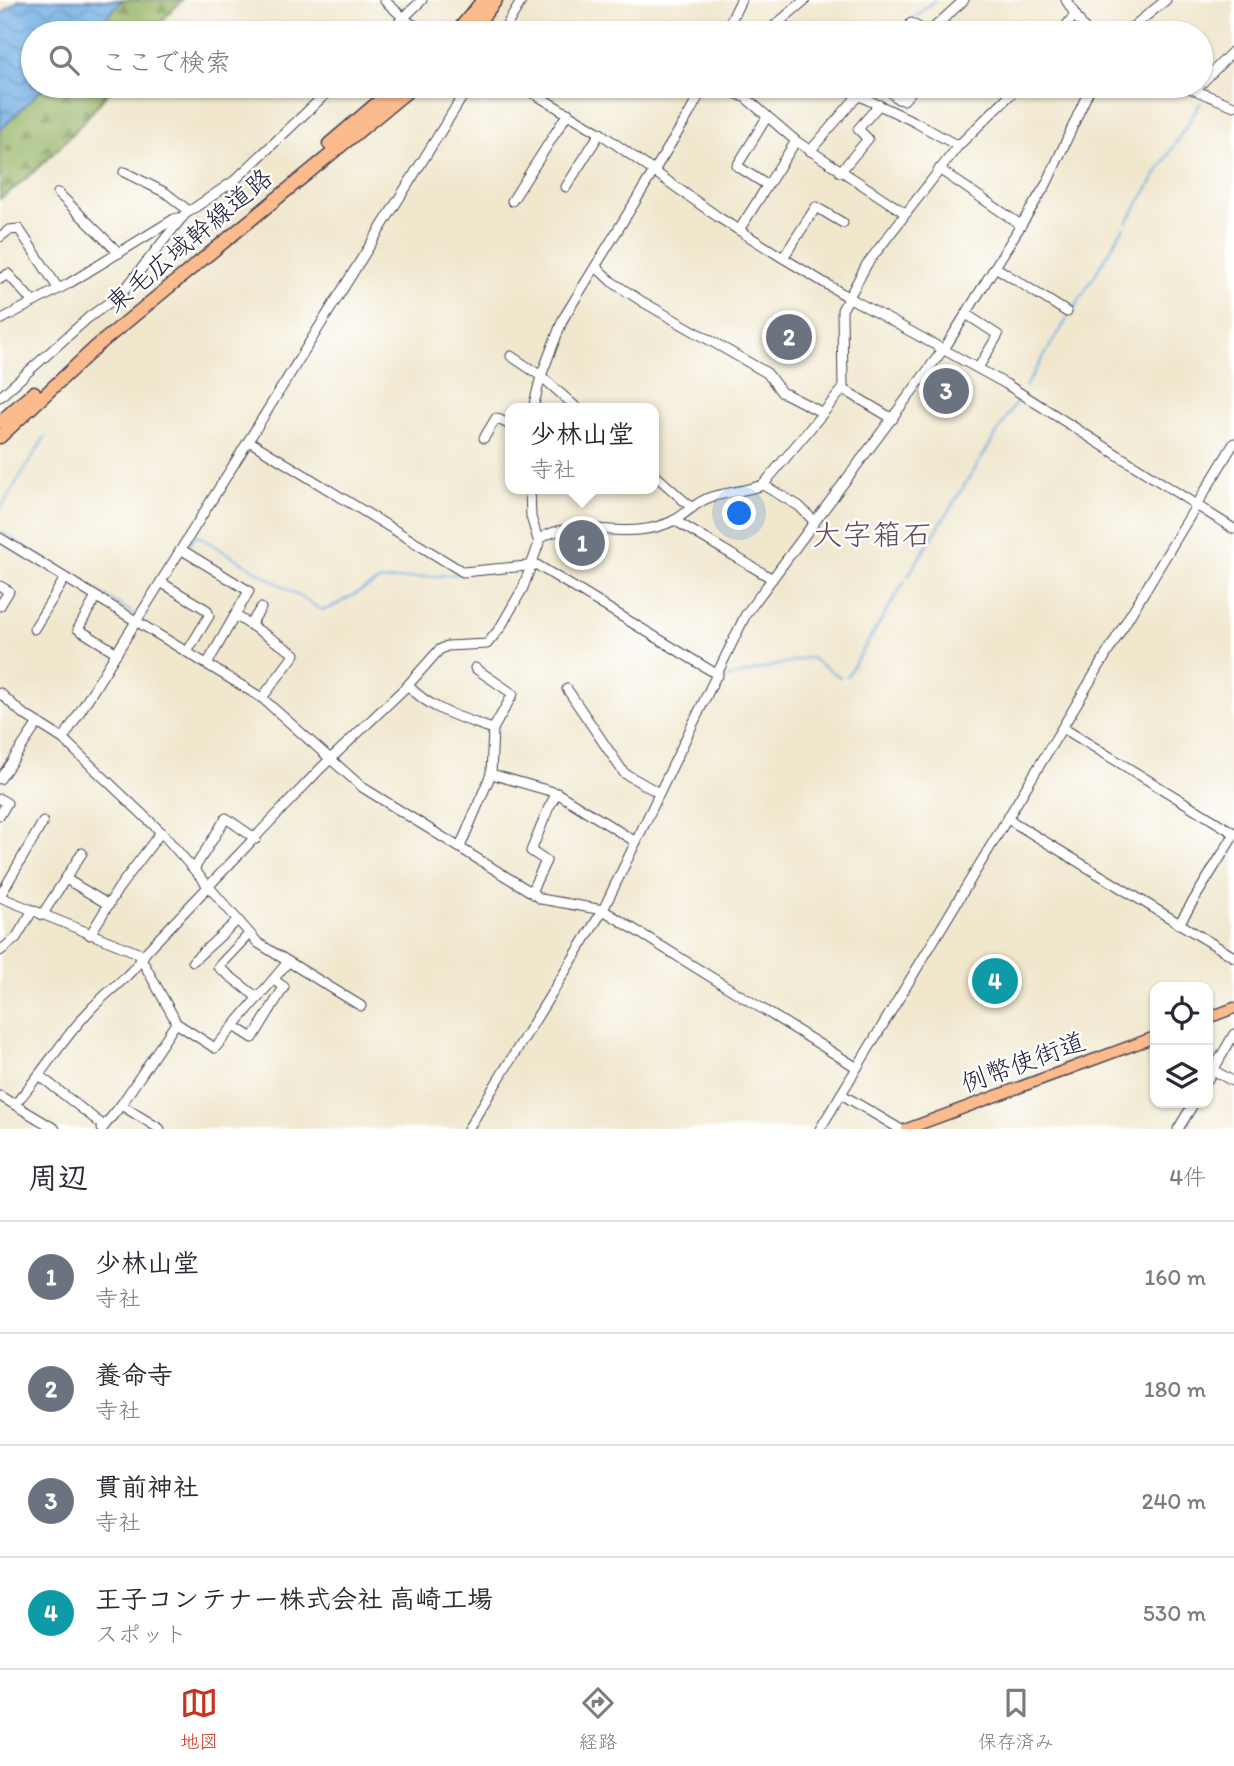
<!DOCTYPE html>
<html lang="ja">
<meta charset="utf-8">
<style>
:root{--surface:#fff;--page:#f7f7f7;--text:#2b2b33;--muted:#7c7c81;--line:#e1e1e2;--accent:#c8321e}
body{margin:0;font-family:Itim,"Klee One",sans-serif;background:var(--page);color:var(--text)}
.controls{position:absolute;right:21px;bottom:21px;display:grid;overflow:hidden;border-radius:14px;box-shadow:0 2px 5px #0004}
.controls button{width:63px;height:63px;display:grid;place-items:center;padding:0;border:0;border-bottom:2px solid var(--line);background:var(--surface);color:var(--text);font:35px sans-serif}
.you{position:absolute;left:740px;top:514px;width:24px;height:24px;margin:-18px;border:5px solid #fff;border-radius:50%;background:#1a73e8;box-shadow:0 0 0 10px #1a73e833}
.badge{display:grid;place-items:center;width:46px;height:46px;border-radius:50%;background:var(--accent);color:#fff;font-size:23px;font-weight:700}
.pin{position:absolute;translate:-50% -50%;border:4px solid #fff;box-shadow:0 2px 7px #0006}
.popup{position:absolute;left:505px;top:403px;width:154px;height:91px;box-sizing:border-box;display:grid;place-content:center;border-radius:14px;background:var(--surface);filter:drop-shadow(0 2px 5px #0005);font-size:23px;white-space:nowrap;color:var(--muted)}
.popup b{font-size:26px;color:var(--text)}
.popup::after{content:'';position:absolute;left:50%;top:100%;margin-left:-14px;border:14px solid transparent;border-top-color:var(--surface)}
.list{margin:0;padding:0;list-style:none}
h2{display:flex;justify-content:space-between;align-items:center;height:91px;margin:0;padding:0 28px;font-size:30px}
h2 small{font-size:23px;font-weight:400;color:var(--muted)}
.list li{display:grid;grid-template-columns:46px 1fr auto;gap:21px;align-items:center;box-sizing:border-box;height:112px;padding:0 28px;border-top:2px solid var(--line)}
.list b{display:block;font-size:26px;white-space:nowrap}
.list p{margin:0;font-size:23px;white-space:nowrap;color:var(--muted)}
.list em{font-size:23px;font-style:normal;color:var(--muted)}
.icon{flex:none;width:38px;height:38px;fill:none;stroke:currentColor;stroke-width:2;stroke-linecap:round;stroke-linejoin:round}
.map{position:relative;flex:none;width:1234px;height:1129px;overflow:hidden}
.search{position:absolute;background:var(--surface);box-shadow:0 2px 5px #0004;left:21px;right:21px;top:21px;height:77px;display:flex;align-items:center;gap:18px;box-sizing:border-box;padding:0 24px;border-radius:38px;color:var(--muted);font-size:26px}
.sheet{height:539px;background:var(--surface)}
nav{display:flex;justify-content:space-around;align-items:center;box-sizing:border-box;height:98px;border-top:2px solid var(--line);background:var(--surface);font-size:19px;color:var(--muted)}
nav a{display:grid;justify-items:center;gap:4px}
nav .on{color:var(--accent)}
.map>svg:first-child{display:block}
</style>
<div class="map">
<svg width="1234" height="1129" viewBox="0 0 1234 1129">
<defs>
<pattern id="forest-firs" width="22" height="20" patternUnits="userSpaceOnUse" patternTransform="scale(1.75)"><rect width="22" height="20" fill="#98b567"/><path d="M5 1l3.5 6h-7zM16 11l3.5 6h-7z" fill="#7c9356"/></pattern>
<pattern id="water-waves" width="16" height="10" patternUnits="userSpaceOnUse" patternTransform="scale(1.75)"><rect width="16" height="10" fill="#71aee3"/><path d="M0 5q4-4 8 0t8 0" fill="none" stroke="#5c8db9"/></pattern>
</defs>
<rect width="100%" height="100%" fill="#fff"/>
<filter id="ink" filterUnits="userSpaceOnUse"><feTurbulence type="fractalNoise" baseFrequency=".0143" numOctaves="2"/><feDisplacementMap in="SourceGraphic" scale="14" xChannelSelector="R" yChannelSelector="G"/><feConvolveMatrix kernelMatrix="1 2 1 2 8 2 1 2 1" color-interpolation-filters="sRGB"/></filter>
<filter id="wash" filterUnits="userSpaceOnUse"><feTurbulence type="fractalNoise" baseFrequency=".00686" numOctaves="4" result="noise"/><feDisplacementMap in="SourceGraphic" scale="28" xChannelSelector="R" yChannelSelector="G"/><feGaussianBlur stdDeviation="1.57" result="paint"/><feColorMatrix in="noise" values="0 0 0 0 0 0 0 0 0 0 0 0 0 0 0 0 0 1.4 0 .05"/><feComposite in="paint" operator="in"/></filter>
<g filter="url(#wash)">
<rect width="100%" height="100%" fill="#f0e7cd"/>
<g fill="url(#forest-firs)" stroke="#5d6c51" stroke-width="2">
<path d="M 122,0 L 182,0 L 151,33 L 94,33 Z"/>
<path d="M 45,86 L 114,86 C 79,128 44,167 0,199 L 0,130 Z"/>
</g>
<path fill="url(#water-waves)" stroke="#4a688f" stroke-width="2" d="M 19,0 L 122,0 L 94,33 L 33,33 L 33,86 L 45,86 L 0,130 L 0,15 Z"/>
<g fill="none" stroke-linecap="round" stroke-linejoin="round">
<g stroke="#71aee3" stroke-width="2">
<path d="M 913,19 L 935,0"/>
<path d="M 896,33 L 909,23"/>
<path d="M 1127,222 L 1201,102"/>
<path d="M 1072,312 L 1124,227"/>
<path d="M 1025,387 L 1069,316"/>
<path d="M 0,509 L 45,437"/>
<path d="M 0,531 L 136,615"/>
<path d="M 190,544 L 195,536 L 198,536 L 322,610 L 330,608 L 379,581 L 459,574"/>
<path d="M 908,576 L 1017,401"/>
<path d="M 847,676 L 905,581"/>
<path d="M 722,679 L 805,658 L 811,658 L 840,677"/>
</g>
</g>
</g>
<g filter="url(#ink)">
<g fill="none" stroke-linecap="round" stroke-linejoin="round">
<defs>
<g id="minor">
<path d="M 384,0 L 407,21 L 427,33"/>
<path d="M 1066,0 L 1087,33"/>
<path d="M 911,23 L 928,33 L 964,0"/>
<path d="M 388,33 L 422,0"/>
<path d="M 502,33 L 522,0"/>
<path d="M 725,33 L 741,0"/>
<path d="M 766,33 L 805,0"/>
<path d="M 1061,33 L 1075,14"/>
<path d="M 1125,33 L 1166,0"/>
<path d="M 1201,84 L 1234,50"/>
<path d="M 521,86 L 600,133 L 718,217 L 783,258 L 848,297 L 1006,384 L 1234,529"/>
<path d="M 721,86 L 746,98 L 796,141 L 905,213"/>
<path d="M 838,86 L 913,121 L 958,146"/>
<path d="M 885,86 L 898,99 L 904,100 L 916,86"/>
<path d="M 1184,86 L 1234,106"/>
<path d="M 767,117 L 737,166 L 767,185"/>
<path d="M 810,151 L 854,100 L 870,86"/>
<path d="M 939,169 L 1021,225"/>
<path d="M 124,172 L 166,193 L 189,211"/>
<path d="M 840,172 L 868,139 L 858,129 L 879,105"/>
<path d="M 566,187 L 600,133"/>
<path d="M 58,193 L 119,253"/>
<path d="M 512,201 L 568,113"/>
<path d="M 739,230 L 796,141"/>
<path d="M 0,237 L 9,230 L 19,229 L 58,288"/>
<path d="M 783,258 L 816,207 L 843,223"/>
<path d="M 596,267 L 612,282 L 643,302 L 767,373 L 782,393 L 786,394 L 823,413"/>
<path d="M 995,267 L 1067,312"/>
<path d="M 0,279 L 8,274 L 33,302"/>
<path d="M 966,314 L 998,335 L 978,368"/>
<path d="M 0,320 L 68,284 L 174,219 L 183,217"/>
<path d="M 511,356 L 541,376 L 577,408"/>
<path d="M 843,389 L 893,419"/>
<path d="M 0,397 L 88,318 L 122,293 L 184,215 L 234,181 L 334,86"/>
<path d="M 533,408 L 541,376 L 563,319 L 689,114 L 704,86"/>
<path d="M 484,438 L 496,418 L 510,425"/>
<path d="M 249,441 L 463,572 L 537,565 L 718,675"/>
<path d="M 654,474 L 692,508"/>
<path d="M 763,485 L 799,506 L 814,521"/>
<path d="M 674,520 L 771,578"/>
<path d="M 0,538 L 262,698 L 362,787 L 531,892 L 541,899 L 603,910 L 856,1067"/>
<path d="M 539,539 C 568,520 605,533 639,530 C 650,529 665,525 675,520 C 687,513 697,501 711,497 C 728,492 746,491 763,485 L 843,389 L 842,310 L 867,264 L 958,146 L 1019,86"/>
<path d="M 182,550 L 249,591 L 207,664"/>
<path d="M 162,583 L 207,610 L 209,616 L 187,652"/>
<path d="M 0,586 L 9,591 L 0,606"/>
<path d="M 96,597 L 78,629 L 117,653"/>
<path d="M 235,615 L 295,654 L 262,698"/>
<path d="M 250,625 L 261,608"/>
<path d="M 34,629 L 65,578"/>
<path d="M 408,685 C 430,710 462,718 493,729"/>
<path d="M 567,689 L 624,773 L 659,793"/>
<path d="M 0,693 L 22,713 L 63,739 L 161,832 L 258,943 L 361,1006"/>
<path d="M 1063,728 L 1234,833"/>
<path d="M 63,739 L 469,86"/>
<path d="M 491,774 L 557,793 L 636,842"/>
<path d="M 0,779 L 38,723"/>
<path d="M 0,799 L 7,803 L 0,815"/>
<path d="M 1008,819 L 1234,957"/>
<path d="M 460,847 L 491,774 L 493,729 L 513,694 L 475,668"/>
<path d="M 194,869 L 226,818 L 256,839"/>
<path d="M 66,879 L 109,905"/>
<path d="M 531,892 L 546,861 L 531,851 L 549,807 L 557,793"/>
<path d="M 0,896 L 43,822"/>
<path d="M 0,897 L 138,953 L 173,1016 L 176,1023 L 121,1105 L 102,1129"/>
<path d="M 42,915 L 82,853"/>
<path d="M 1179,924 L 1234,835"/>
<path d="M 249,934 L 218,967 L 258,998"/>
<path d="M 90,935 L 118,889 L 161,832"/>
<path d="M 0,951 L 16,938 L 33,910"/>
<path d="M 193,961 L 238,920"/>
<path d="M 176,1023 L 215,1048 L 288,962"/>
<path d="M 234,1026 L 253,1038 L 284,987 L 274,980"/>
<path d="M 1208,1067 L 1234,1082"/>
<path d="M 40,1076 L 104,1126"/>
<path d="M 1208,1079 L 1234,1034"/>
<path d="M 841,1094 L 900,1129"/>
<path d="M 0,1096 L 55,1129"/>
<path d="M 15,1104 C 42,1074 62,1040 89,1011 C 107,991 132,976 146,952 L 321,768 L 408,685 L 439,650 L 447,646 L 487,644 L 500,628 L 523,588 L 539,543 L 531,517 L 530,489"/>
<path d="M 121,1105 L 160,1129"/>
<path d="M 468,1129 L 603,910 L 746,614 L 948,343 L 1047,183 L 1091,86"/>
<path d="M 820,1129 L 1234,443"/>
<path d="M 1178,1129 L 1194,1103"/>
</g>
<g id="major">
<path d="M 1208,1018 L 1234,1008"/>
<path d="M 907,1129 L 1155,1037"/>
</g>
<g id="highway">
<path d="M 456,33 L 483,0"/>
<path d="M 470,33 L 496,0"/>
<path d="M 329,144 L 397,86"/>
<path d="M 0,422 L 34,392"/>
<path d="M 0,437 L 97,346 L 414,86"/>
</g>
</defs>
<use href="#minor" stroke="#414051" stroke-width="11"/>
<use href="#major" stroke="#414051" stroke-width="13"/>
<use href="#highway" stroke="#414051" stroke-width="15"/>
<use href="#minor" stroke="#fff" stroke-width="9"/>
<use href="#major" stroke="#fbbb8d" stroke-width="10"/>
<use href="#highway" stroke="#fbbb8d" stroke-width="12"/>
</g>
</g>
<g text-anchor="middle" stroke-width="5" stroke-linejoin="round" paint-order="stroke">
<g font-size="26" fill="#22223b" stroke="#fff">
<text transform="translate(189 240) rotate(-40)" y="9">東毛広域幹線道路</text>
<text transform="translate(1023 1062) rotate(-20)" y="9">例幣使街道</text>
</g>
<g font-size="30" fill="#614856" stroke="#fff">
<text x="872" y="545">大字箱石</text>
</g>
</g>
</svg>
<div class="controls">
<button><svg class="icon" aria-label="locate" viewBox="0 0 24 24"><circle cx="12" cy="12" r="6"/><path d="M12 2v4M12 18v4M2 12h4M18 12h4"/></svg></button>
<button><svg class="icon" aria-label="layers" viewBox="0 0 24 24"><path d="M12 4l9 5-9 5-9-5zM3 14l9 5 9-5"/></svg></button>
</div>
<div class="you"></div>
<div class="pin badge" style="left:582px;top:543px;background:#6b7280">1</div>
<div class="popup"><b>少林山堂</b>寺社</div>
<div class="pin badge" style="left:789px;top:337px;background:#6b7280">2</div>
<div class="pin badge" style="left:946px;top:391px;background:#6b7280">3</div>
<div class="pin badge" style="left:995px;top:981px;background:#0f9aa8">4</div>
<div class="search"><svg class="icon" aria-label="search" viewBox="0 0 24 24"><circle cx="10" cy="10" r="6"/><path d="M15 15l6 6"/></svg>ここで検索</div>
</div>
<section class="sheet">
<h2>周辺<small>4件</small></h2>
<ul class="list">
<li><span class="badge" style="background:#6b7280">1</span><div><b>少林山堂</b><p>寺社</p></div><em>160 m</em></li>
<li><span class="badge" style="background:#6b7280">2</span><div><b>養命寺</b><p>寺社</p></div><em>180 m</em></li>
<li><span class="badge" style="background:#6b7280">3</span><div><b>貫前神社</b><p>寺社</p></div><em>240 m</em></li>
<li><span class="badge" style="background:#0f9aa8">4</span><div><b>王子コンテナー株式会社 高崎工場</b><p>スポット</p></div><em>530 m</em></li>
</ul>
</section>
<nav>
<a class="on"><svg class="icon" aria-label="map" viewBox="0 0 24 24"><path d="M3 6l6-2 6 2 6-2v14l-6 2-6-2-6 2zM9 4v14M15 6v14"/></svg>地図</a>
<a><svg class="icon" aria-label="directions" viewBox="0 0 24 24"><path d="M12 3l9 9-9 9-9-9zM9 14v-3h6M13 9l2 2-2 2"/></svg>経路</a>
<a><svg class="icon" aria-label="saved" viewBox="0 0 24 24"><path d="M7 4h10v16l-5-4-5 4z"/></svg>保存済み</a>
</nav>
